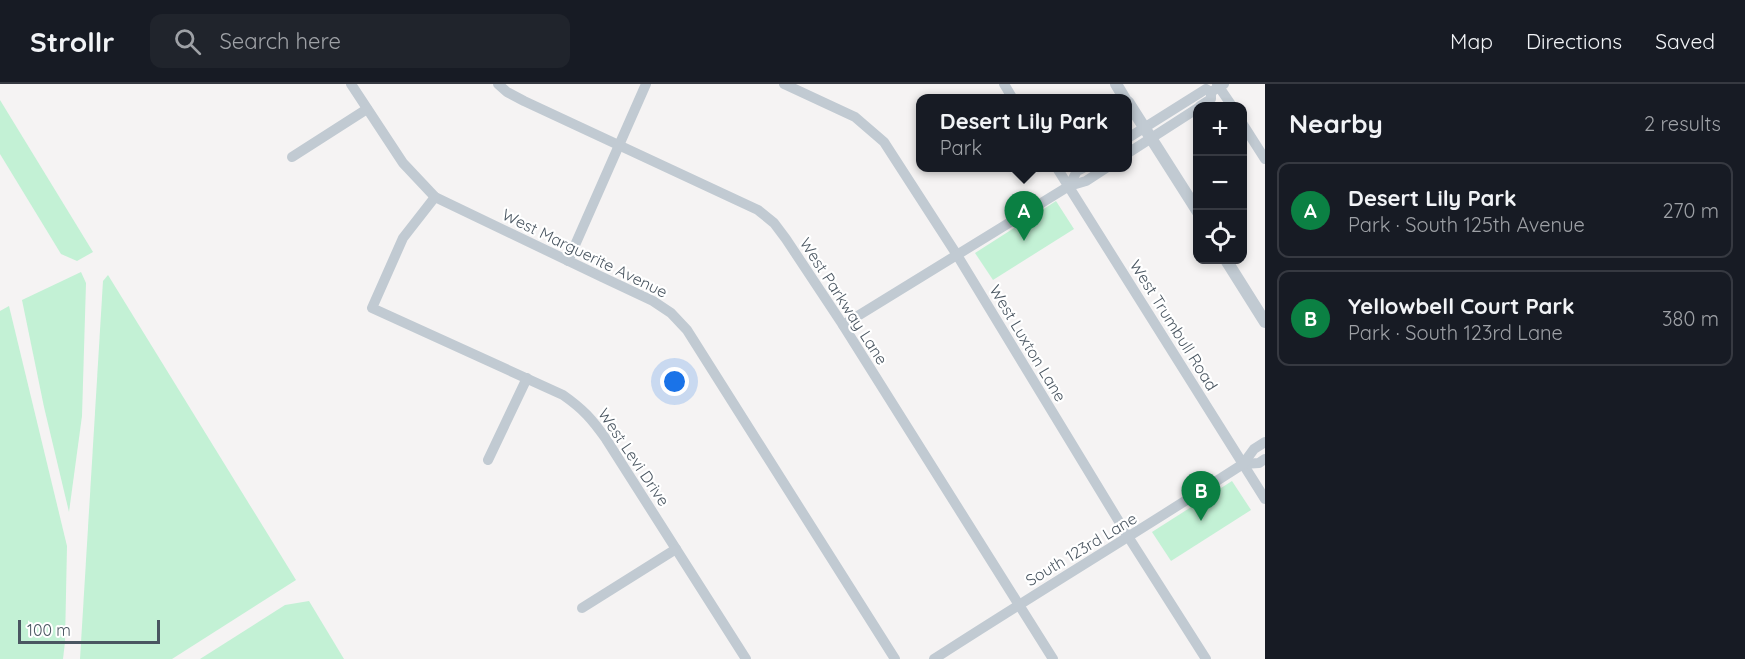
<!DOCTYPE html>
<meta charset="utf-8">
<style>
:root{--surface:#171b24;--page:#20242c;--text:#f1f3f6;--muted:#9ea1a6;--line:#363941;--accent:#0b8043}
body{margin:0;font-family:Quicksand,sans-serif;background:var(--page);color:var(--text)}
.controls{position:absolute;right:18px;top:18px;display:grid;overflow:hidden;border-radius:12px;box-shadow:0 3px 9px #0003}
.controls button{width:54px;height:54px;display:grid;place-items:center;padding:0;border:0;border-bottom:2px solid var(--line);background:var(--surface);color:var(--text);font:30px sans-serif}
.scale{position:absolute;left:18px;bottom:15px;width:142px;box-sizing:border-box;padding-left:6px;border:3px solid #4a5661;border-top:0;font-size:16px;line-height:21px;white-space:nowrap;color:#4a5661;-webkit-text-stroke:4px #fff;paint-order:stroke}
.you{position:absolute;left:675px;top:298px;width:21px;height:21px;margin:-15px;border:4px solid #fff;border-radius:50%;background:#1a73e8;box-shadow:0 0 0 9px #1a73e833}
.badge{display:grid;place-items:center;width:39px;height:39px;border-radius:50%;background:var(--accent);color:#fff;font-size:20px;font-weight:700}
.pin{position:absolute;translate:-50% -50px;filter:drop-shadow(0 2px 3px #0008)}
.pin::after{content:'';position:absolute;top:32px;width:21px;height:18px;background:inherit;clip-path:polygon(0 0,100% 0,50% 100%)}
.popup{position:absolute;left:916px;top:10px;width:216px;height:78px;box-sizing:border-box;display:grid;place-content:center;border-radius:12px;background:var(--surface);filter:drop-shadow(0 2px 4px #0005);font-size:20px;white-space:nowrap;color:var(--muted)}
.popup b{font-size:22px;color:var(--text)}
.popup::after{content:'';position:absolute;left:50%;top:100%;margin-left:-12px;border:12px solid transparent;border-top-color:var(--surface)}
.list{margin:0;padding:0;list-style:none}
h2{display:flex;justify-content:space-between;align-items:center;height:78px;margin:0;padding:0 24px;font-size:26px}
h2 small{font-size:20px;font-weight:400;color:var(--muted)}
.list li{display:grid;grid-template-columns:39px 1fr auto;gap:18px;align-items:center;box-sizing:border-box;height:96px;margin:0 12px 12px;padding:0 12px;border:2px solid var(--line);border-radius:12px}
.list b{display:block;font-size:22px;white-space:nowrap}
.list p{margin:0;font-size:20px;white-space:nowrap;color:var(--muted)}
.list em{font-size:20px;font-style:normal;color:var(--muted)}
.icon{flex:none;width:33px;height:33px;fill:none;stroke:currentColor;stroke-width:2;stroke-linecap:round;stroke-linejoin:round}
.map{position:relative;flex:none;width:1265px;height:575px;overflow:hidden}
header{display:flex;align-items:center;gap:36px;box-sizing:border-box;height:84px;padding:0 30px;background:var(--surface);border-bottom:2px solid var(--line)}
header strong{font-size:28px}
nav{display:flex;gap:33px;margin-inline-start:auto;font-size:21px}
.search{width:420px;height:54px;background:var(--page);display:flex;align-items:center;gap:15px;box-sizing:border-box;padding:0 21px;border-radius:12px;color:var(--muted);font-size:22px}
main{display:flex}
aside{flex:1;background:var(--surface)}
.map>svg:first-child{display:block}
</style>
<header>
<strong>Strollr</strong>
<div class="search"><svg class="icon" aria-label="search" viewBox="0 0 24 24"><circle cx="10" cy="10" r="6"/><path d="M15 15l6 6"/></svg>Search here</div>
<nav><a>Map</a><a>Directions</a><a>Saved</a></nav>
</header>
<main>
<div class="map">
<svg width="1265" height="575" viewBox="0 0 1265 575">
<rect width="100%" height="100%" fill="#f5f3f3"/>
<g fill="#c3f1d5">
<path d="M 0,16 L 93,168 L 77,177 L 61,170 L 0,70 Z"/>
<path d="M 1056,117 L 1074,145 L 993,196 L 975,169 Z"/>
<path d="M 81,188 L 86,199 L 82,332 L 69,428 L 44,323 L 22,216 Z"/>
<path d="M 108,191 L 296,496 L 172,575 L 80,575 L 103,197 Z"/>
<path d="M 9,222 L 67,462 L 65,558 L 63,575 L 0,575 L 0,227 Z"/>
<path d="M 1232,397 L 1251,426 L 1171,477 L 1152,448 Z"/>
<path d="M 309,517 L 344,575 L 200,575 L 285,521 Z"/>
</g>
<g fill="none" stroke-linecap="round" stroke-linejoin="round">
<g stroke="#c1cad2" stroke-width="10">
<path d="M 351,0 L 403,79 L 435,113 L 602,193 L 653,217 L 671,229 L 687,246 L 895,575"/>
<path d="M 498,0 L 507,8 L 524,17 L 758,126 L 774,139 L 786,155 L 843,241 L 1053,575"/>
<path d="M 784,0 L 855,33 L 884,58 L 957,171 L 1129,454 L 1206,575"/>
<path d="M 1004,0 L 1013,15"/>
<path d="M 1217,0 L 1232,22"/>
<path d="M 1200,22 L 1211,15 L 1211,8"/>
<path d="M 1242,39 L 1265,75"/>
<path d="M 1128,54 L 1206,5 L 1211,8 L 1224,0"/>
<path d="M 1128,69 L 1198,24"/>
<path d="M 292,73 L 367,25"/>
<path d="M 1057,84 L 1265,415"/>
<path d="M 1069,102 L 1077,87 L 1083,84"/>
<path d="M 435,113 L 403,154 L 372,224 L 563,311 C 583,325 592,335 606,355 L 746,575"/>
<path d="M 568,177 L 646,0"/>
<path d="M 843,241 L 1069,102 L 1086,97 L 1106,84"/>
<path d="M 488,376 L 527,294"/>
<path d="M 1243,380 L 1259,379 L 1265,375"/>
<path d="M 582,524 L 676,465"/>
<path d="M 934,575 C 1036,509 1141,446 1243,380 L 1254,365 L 1265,358"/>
</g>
<g stroke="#c1cad2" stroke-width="12">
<path d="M 1116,0 L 1125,15"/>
<path d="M 1128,18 L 1198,128"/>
<path d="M 1226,176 L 1265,238"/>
</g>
</g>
<g text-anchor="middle" stroke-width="4.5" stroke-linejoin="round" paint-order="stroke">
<g font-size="16" fill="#4a5661" stroke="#fff">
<text transform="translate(585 169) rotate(26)" y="6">West Marguerite Avenue</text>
<text transform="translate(844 217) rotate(57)" y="6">West Parkway Lane</text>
<text transform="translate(1174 241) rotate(58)" y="6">West Trumbull Road</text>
<text transform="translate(1028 259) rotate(59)" y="6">West Luxton Lane</text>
<text transform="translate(634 373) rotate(56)" y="6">West Levi Drive</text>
<text transform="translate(1081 465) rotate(-31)" y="6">South 123rd Lane</text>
</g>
</g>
</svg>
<div class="controls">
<button>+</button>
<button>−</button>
<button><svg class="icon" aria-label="locate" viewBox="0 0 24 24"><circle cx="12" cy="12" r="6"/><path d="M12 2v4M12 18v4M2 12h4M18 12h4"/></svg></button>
</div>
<div class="scale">100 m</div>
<div class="you"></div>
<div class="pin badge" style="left:1024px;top:157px">A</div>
<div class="popup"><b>Desert Lily Park</b>Park</div>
<div class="pin badge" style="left:1201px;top:437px">B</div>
</div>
<aside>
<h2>Nearby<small>2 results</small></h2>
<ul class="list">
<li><span class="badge">A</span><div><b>Desert Lily Park</b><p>Park · South 125th Avenue</p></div><em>270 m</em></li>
<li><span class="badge">B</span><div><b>Yellowbell Court Park</b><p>Park · South 123rd Lane</p></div><em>380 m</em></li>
</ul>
</aside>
</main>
